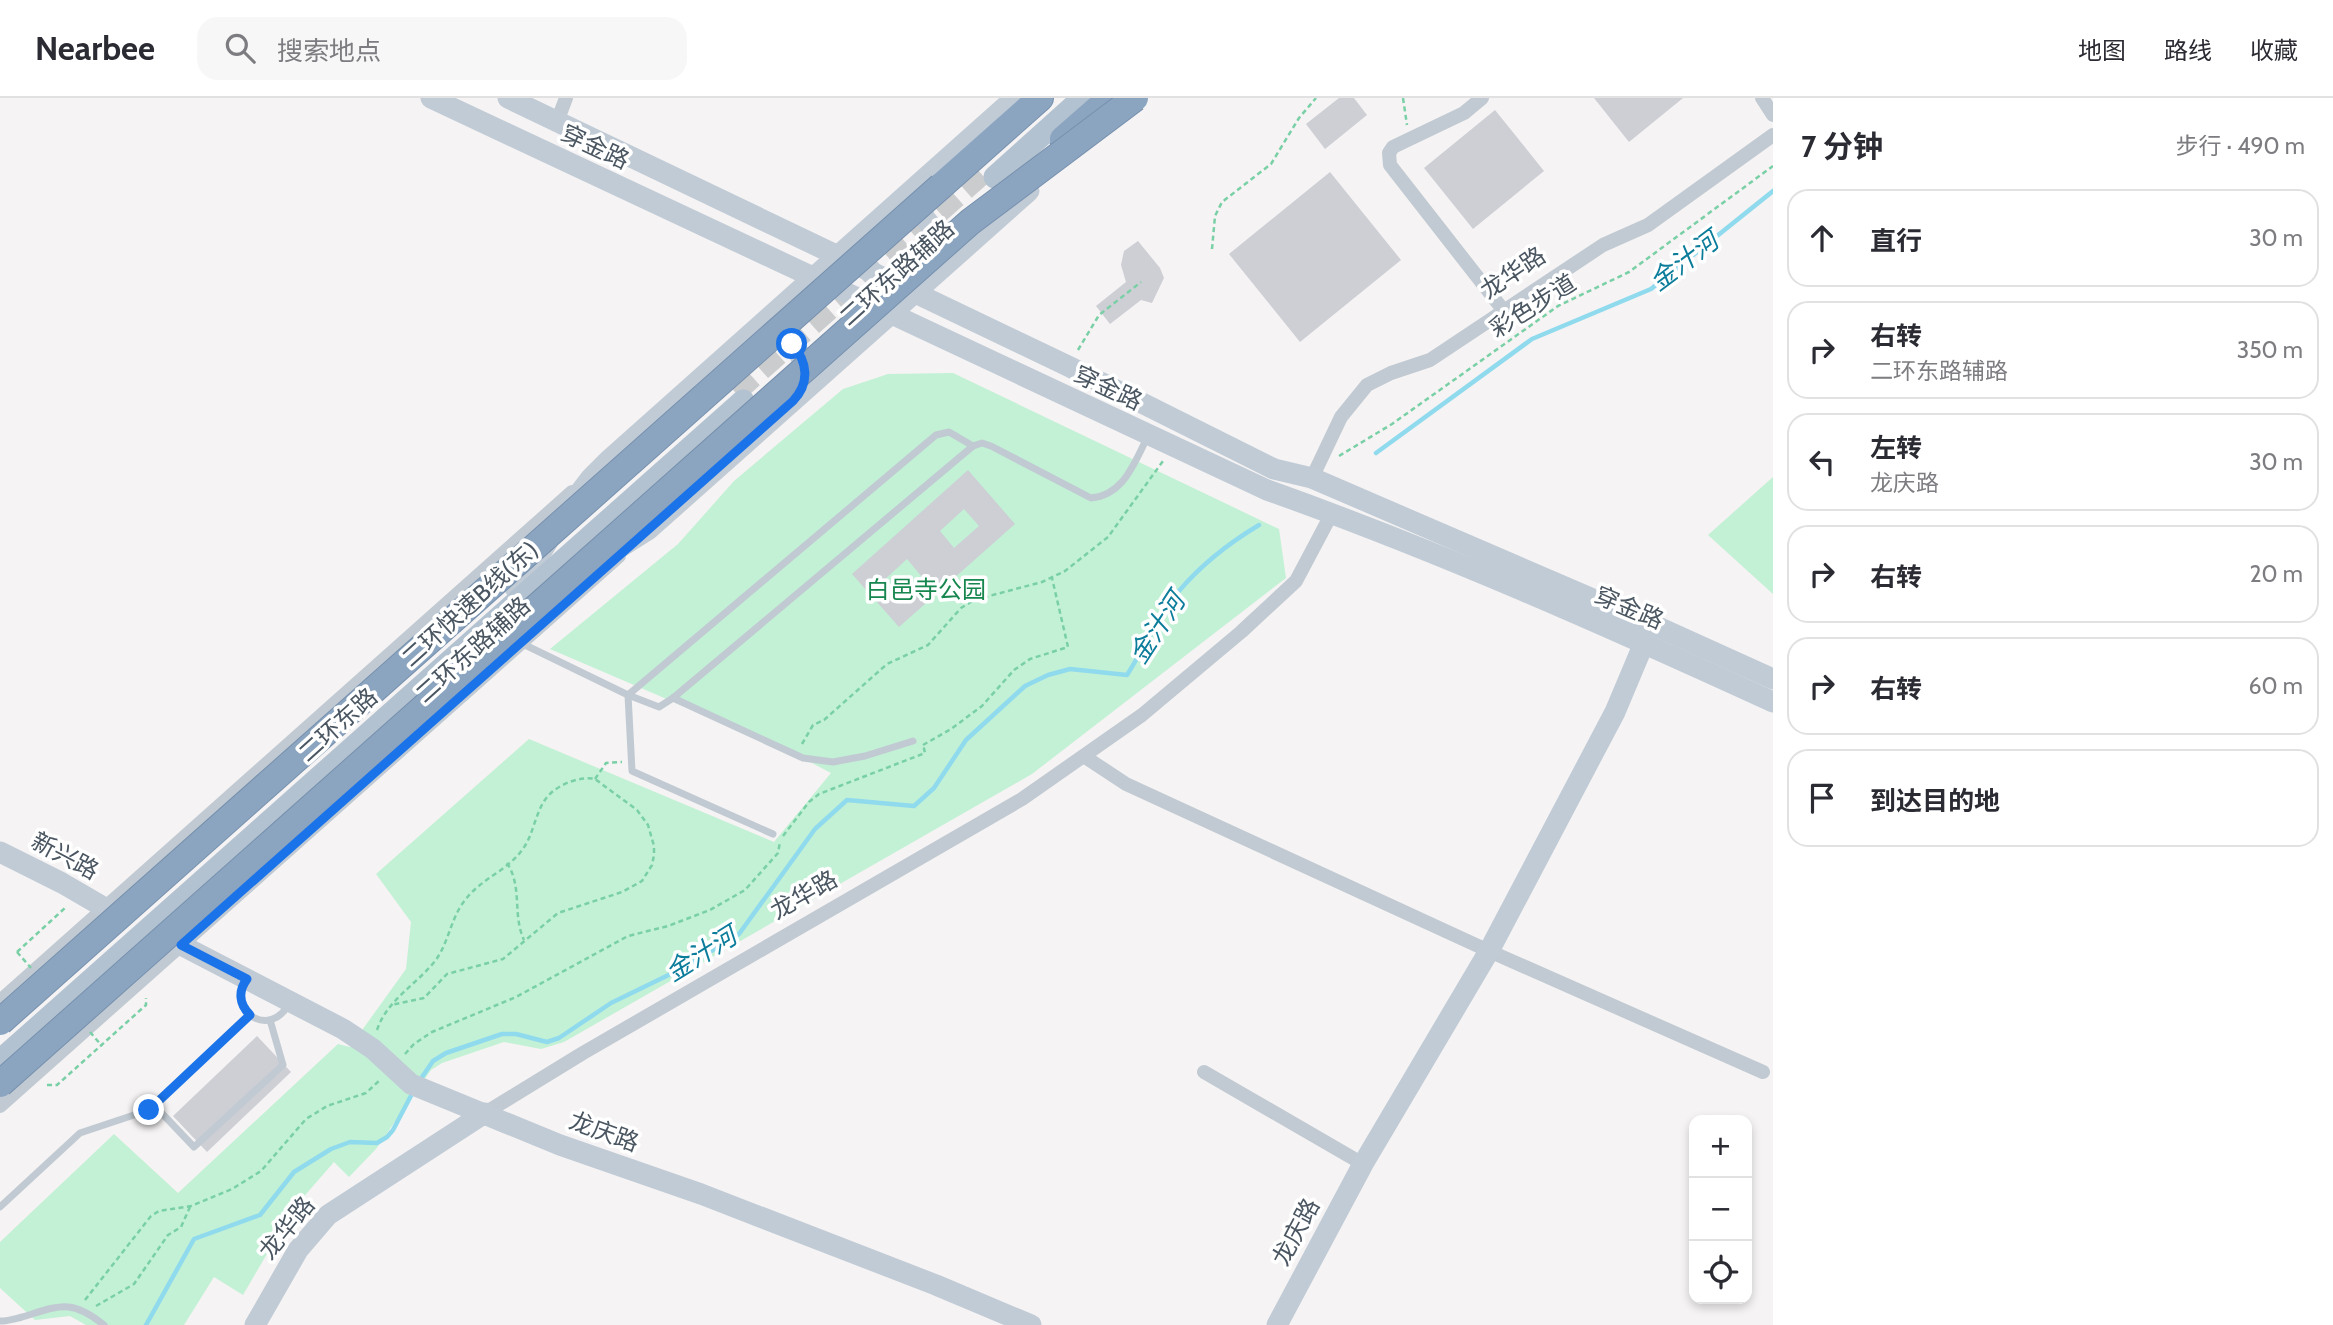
<!DOCTYPE html>
<html lang="zh">
<meta charset="utf-8">
<style>
:root{--surface:#fff;--page:#f7f7f7;--text:#2b2b33;--muted:#7c7c81;--line:#e1e1e2}
body{margin:0;font-family:Cabin,"Noto Sans SC",sans-serif;background:var(--page);color:var(--text)}
.controls{position:absolute;right:21px;bottom:21px;display:grid;overflow:hidden;border-radius:14px;box-shadow:0 4px 10px #0003}
.controls button{width:63px;height:63px;display:grid;place-items:center;padding:0;border:0;border-bottom:2px solid var(--line);background:var(--surface);color:var(--text);font:35px sans-serif}
.stop{position:absolute;width:21px;height:21px;margin:-16px;border:5px solid #1a73e8;border-radius:50%;background:#fff}
.stop.end{background:#1a73e8;border-color:#fff;box-shadow:0 2px 7px #0008}
.list{margin:0;padding:0;list-style:none}
h2{display:flex;justify-content:space-between;align-items:center;height:91px;margin:0;padding:0 28px;font-size:30px}
h2 small{font-size:23px;font-weight:400;color:var(--muted)}
.list li{display:grid;grid-template-columns:46px 1fr auto;gap:21px;align-items:center;box-sizing:border-box;height:98px;margin:0 14px 14px;padding:0 14px;border:2px solid var(--line);border-radius:21px}
.list b{display:block;font-size:26px;white-space:nowrap}
.list p{margin:0;font-size:23px;white-space:nowrap;color:var(--muted)}
.list em{font-size:23px;font-style:normal;color:var(--muted)}
.icon{flex:none;width:38px;height:38px;fill:none;stroke:currentColor;stroke-width:2;stroke-linecap:round;stroke-linejoin:round}
.map{position:relative;flex:none;width:1773px;height:1227px;overflow:hidden}
header{display:flex;align-items:center;gap:42px;box-sizing:border-box;height:98px;padding:0 35px;background:var(--surface);border-bottom:2px solid var(--line)}
header strong{font-size:33px}
nav{display:flex;gap:38px;margin-inline-start:auto;font-size:24px}
.search{width:490px;height:63px;background:var(--page);display:flex;align-items:center;gap:18px;box-sizing:border-box;padding:0 24px;border-radius:21px;color:var(--muted);font-size:26px}
main{display:flex}
aside{flex:1;background:var(--surface)}
.map>svg:first-child{display:block}
</style>
<header>
<strong>Nearbee</strong>
<div class="search"><svg class="icon" aria-label="search" viewBox="0 0 24 24"><circle cx="10" cy="10" r="6"/><path d="M15 15l6 6"/></svg>搜索地点</div>
<nav><a>地图</a><a>路线</a><a>收藏</a></nav>
</header>
<main>
<div class="map">
<svg width="1773" height="1227" viewBox="0 0 1773 1227">
<rect width="100%" height="100%" fill="#f5f3f3"/>
<g fill="#c3f1d5">
<path d="M 953,275 L 1279,431 L 1286,480 L 1032,676 L 564,944 L 541,951 L 504,944 L 442,965 L 431,972 L 376,1051 L 349,1079 L 334,1064 L 293,1111 L 243,1197 L 214,1179 L 184,1227 L 86,1227 L 70,1218 L 35,1222 L 0,1190 L 0,1144 L 114,1036 L 178,1095 L 338,946 L 350,949 L 406,871 L 411,824 L 376,776 L 529,641 L 774,744 L 831,675 L 795,656 L 550,551 L 678,446 L 734,383 L 843,291 L 888,276 Z"/>
<path d="M 1773,379 L 1773,496 L 1708,437 Z"/>
</g>
<g fill="none" stroke-linecap="round" stroke-linejoin="round">
<g stroke="#90daee" stroke-width="4.5">
<path d="M 1376,355 L 1532,241 L 1651,191 L 1773,93"/>
<path d="M 420,982 L 433,963 L 446,955 L 502,936 L 516,936 L 547,944 L 559,940 L 611,905 L 685,869 L 739,836 L 815,731 L 847,702 L 914,708 L 934,690 L 966,642 L 1025,588 L 1048,577 L 1070,571 L 1127,577 C 1143,552 1160,515 1179,493 C 1201,467 1229,445 1259,427"/>
<path d="M 146,1227 L 194,1141 L 260,1117 L 294,1074 L 331,1051 L 350,1044 L 377,1045 L 387,1039 L 393,1032 L 414,992"/>
</g>
</g>
<g fill="#cdcfd5" fill-rule="evenodd">
<path d="M 1339,0 L 1354,0 L 1367,17 L 1325,51 L 1306,26 Z"/>
<path d="M 1594,0 L 1683,0 L 1629,44 Z"/>
<path d="M 1495,12 L 1544,73 L 1473,131 L 1424,70 Z"/>
<path d="M 1330,74 L 1401,162 L 1300,244 L 1229,156 Z"/>
<path d="M 1138,143 L 1160,170 L 1164,180 L 1152,205 L 1141,202 L 1110,226 L 1096,208 L 1126,184 L 1121,167 L 1124,153 Z"/>
<path d="M 968,372 L 1015,426 L 899,529 L 852,476 ZM 964,411 L 979,428 L 954,450 L 940,433 ZM 907,461 L 922,479 L 897,501 L 882,484 Z"/>
<path d="M 257,938 L 291,974 L 207,1054 L 173,1018 Z"/>
</g>
<g fill="none" stroke-linecap="round" stroke-linejoin="round">
<path stroke="#caccce" stroke-width="23" stroke-dasharray="23 11" stroke-linecap="butt" d="M 735,294 L 988,70"/>
<defs>
<g id="highway">
<path d="M 1063,41 L 1110,0"/>
<path d="M 941,88 L 1040,0"/>
</g>
</defs>
<use href="#highway" stroke="#7690ad" stroke-width="28"/>
<g stroke="#7ad0a6" stroke-width="2.5" stroke-dasharray="5 3.5" stroke-linecap="butt">
<path d="M 1403,0 L 1407,27"/>
<path d="M 1212,151 L 1215,118 L 1222,104 L 1271,66 L 1299,20 L 1316,0"/>
<path d="M 1078,252 L 1099,217 L 1141,184"/>
<path d="M 1339,358 L 1392,326 L 1558,208 L 1629,174 L 1773,68"/>
<path d="M 802,646 L 813,627 L 824,622 L 887,566 L 928,547 L 961,510 L 974,502 L 1042,484 L 1065,473 L 1108,439 L 1163,363"/>
<path d="M 923,647 L 951,631 L 982,608 L 1014,572 L 1030,561 L 1068,549 L 1052,480"/>
<path d="M 595,681 L 606,665 L 622,664"/>
<path d="M 783,738 L 809,704 L 819,696 L 925,655 L 923,646"/>
<path d="M 507,765 C 523,790 512,816 524,842"/>
<path d="M 17,854 L 65,810"/>
<path d="M 377,932 C 387,902 416,887 435,863 C 449,845 451,818 466,801 C 481,781 508,772 522,752 C 535,736 535,709 551,695 C 562,685 581,678 595,681 L 637,712 L 648,727 L 654,748 L 654,757 L 652,767 L 642,783 L 622,794 L 558,815 L 503,861 L 447,876 L 424,900 L 391,907"/>
<path d="M 405,956 L 414,946 L 432,934 L 516,899 L 628,838 L 668,828 L 710,812 L 745,792 L 778,755 L 780,744"/>
<path d="M 47,987 L 57,987 L 146,907 L 146,900"/>
<path d="M 85,1202 L 151,1118 L 159,1113 L 191,1108 L 232,1091 L 261,1073 L 306,1021 L 327,1008 L 366,995 L 381,981"/>
<path d="M 96,1208 L 134,1186 L 168,1137 L 181,1129 L 190,1109"/>
</g>
<g stroke="#c1cad2" stroke-width="7">
<path d="M 521,545 L 628,597 L 659,609 L 673,600 L 973,348 L 982,345 L 991,348 L 1091,400 C 1124,397 1134,365 1148,338"/>
<path d="M 673,600 L 803,660 L 833,664 L 865,658 L 913,643"/>
<path d="M 773,736 L 632,673 L 628,597 L 936,337 L 949,334 L 973,348"/>
<path d="M 245,884 C 228,916 271,939 288,907"/>
<path d="M 154,1007 L 194,1049 L 283,967 L 270,922"/>
<path d="M 0,1109 L 80,1035 L 149,1012 L 250,917"/>
<path d="M 0,1223 C 8,1223 14,1221 22,1219 C 59,1208 71,1200 104,1227"/>
</g>
<g stroke="#c1cad2" stroke-width="14">
<path d="M 1482,0 L 1464,15 L 1393,49 L 1389,55 L 1390,67 L 1504,213"/>
<path d="M 1762,0 L 1773,17"/>
<path d="M 557,24 L 566,0"/>
<path d="M 1312,380 L 1341,319 L 1367,287 L 1391,275 L 1430,262 L 1603,147 L 1648,127 L 1773,37"/>
<path d="M 1085,659 L 1126,686 L 1489,853 L 1763,974"/>
<path d="M 0,903 L 572,394"/>
<path d="M 1204,974 L 1363,1066"/>
<path d="M 0,1008 L 619,458"/>
<path d="M 485,1015 L 583,955 L 1022,701 L 1142,617 L 1241,534 L 1296,483 L 1332,415"/>
</g>
<g stroke="#c1cbd6" stroke-width="21">
<path d="M 431,0 L 1267,392 C 1439,453 1607,528 1773,604"/>
<path d="M 508,0 L 1068,268 L 1274,371 L 1312,380 L 1660,530 L 1773,581"/>
<path d="M 919,95 C 917,121 938,140 963,142"/>
<path d="M 760,234 C 788,232 807,257 805,283"/>
<path d="M 568,410 L 591,380 L 610,361 L 1015,0"/>
<path d="M 603,460 L 649,431 L 1029,93"/>
<path d="M 515,490 L 531,471 L 548,443"/>
<path d="M 0,754 L 62,785 L 105,810"/>
<path d="M 181,847 L 343,931 L 373,951 L 411,986 L 560,1047 L 701,1096 L 936,1187 L 1031,1227"/>
<path d="M 255,1227 L 298,1152 L 328,1117 L 485,1015"/>
<path d="M 1277,1227 L 1363,1066 L 1489,853 L 1615,614 L 1644,545"/>
</g>
<g stroke="#b3c2d1" stroke-width="23">
<path d="M 995,79 L 1083,0"/>
<path d="M 0,963 L 743,303"/>
</g>
<use href="#highway" stroke="#8ba5c1" stroke-width="26"/>
<defs>
<g id="highway-bridge">
<path d="M 0,924 L 941,88"/>
<path d="M 0,986 L 970,124 L 1135,0"/>
</g>
</defs>
<use href="#highway-bridge" stroke="#7690ad" stroke-width="28" stroke-linecap="butt"/>
<g stroke="#7ad0a6" stroke-width="2.5" stroke-dasharray="5 3.5" stroke-linecap="butt">
<path d="M 17,854 L 31,870"/>
<path d="M 90,934 L 102,948"/>
</g>
<use href="#highway-bridge" stroke="#8ba5c1" stroke-width="26"/>
</g>
<g fill="none" stroke-linecap="round" stroke-linejoin="round">
<path stroke="#1a73e8" stroke-width="9" d="M 149,1012 L 250,917 C 239,906 238,893 247,881 L 181,847 L 793,303 C 810,285 808,264 792,246"/>
</g>
<g text-anchor="middle" stroke-width="7" stroke-linejoin="round" paint-order="stroke">
<g font-size="24" fill="#4a5661" stroke="#fff">
<text transform="translate(595 49) rotate(25)" y="8">穿金路</text>
<text transform="translate(897 175) rotate(-42)" y="8">二环东路辅路</text>
<text transform="translate(1513 175) rotate(-34)" y="8">龙华路</text>
<text transform="translate(1533 208) rotate(-32)" y="8">彩色步道</text>
<text transform="translate(1108 290) rotate(25)" y="8">穿金路</text>
<text transform="translate(470 506) rotate(-42)" y="8">二环快速B线(东)</text>
<text transform="translate(1629 510) rotate(23)" y="8">穿金路</text>
<text transform="translate(473 552) rotate(-42)" y="8">二环东路辅路</text>
<text transform="translate(338 627) rotate(-42)" y="8">二环东路</text>
<text transform="translate(65 758) rotate(28)" y="8">新兴路</text>
<text transform="translate(804 797) rotate(-30)" y="8">龙华路</text>
<text transform="translate(604 1034) rotate(20)" y="8">龙庆路</text>
<text transform="translate(287 1130) rotate(-51)" y="8">龙华路</text>
<text transform="translate(1296 1134) rotate(-62)" y="8">龙庆路</text>
</g>
<g font-size="24" fill="#17864f" stroke="#fff">
<text x="926" y="500">白邑寺公园</text>
</g>
<g font-size="26" font-style="italic" fill="#0c7c9b" stroke="#fff">
<text transform="translate(1684 163) rotate(-37)" y="9">金汁河</text>
<text transform="translate(1157 530) rotate(-57)" y="9">金汁河</text>
<text transform="translate(701 856) rotate(-32)" y="9">金汁河</text>
</g>
</g>
</svg>
<div class="controls">
<button>+</button>
<button>−</button>
<button><svg class="icon" aria-label="locate" viewBox="0 0 24 24"><circle cx="12" cy="12" r="6"/><path d="M12 2v4M12 18v4M2 12h4M18 12h4"/></svg></button>
</div>
<div class="stop" style="left:792px;top:246px"></div>
<div class="stop end" style="left:149px;top:1012px"></div>
</div>
<aside>
<h2>7 分钟<small>步行 · 490 m</small></h2>
<ul class="list">
<li><svg class="icon" aria-label="ahead" viewBox="0 0 24 24"><path d="M12 20V5M6 11l6-6 6 6"/></svg><div><b>直行</b></div><em>30 m</em></li>
<li><svg class="icon" aria-label="right" viewBox="0 0 24 24"><path d="M7 20v-9h11M14 6l5 5-5 5"/></svg><div><b>右转</b><p>二环东路辅路</p></div><em>350 m</em></li>
<li><svg class="icon" aria-label="left" viewBox="0 0 24 24"><path d="M17 20v-9H6M10 6l-5 5 5 5"/></svg><div><b>左转</b><p>龙庆路</p></div><em>30 m</em></li>
<li><svg class="icon" aria-label="right" viewBox="0 0 24 24"><path d="M7 20v-9h11M14 6l5 5-5 5"/></svg><div><b>右转</b></div><em>20 m</em></li>
<li><svg class="icon" aria-label="right" viewBox="0 0 24 24"><path d="M7 20v-9h11M14 6l5 5-5 5"/></svg><div><b>右转</b></div><em>60 m</em></li>
<li><svg class="icon" aria-label="arrive" viewBox="0 0 24 24"><path d="M6 21V4h12l-3 4 3 4H6"/></svg><div><b>到达目的地</b></div></li>
</ul>
</aside>
</main>
